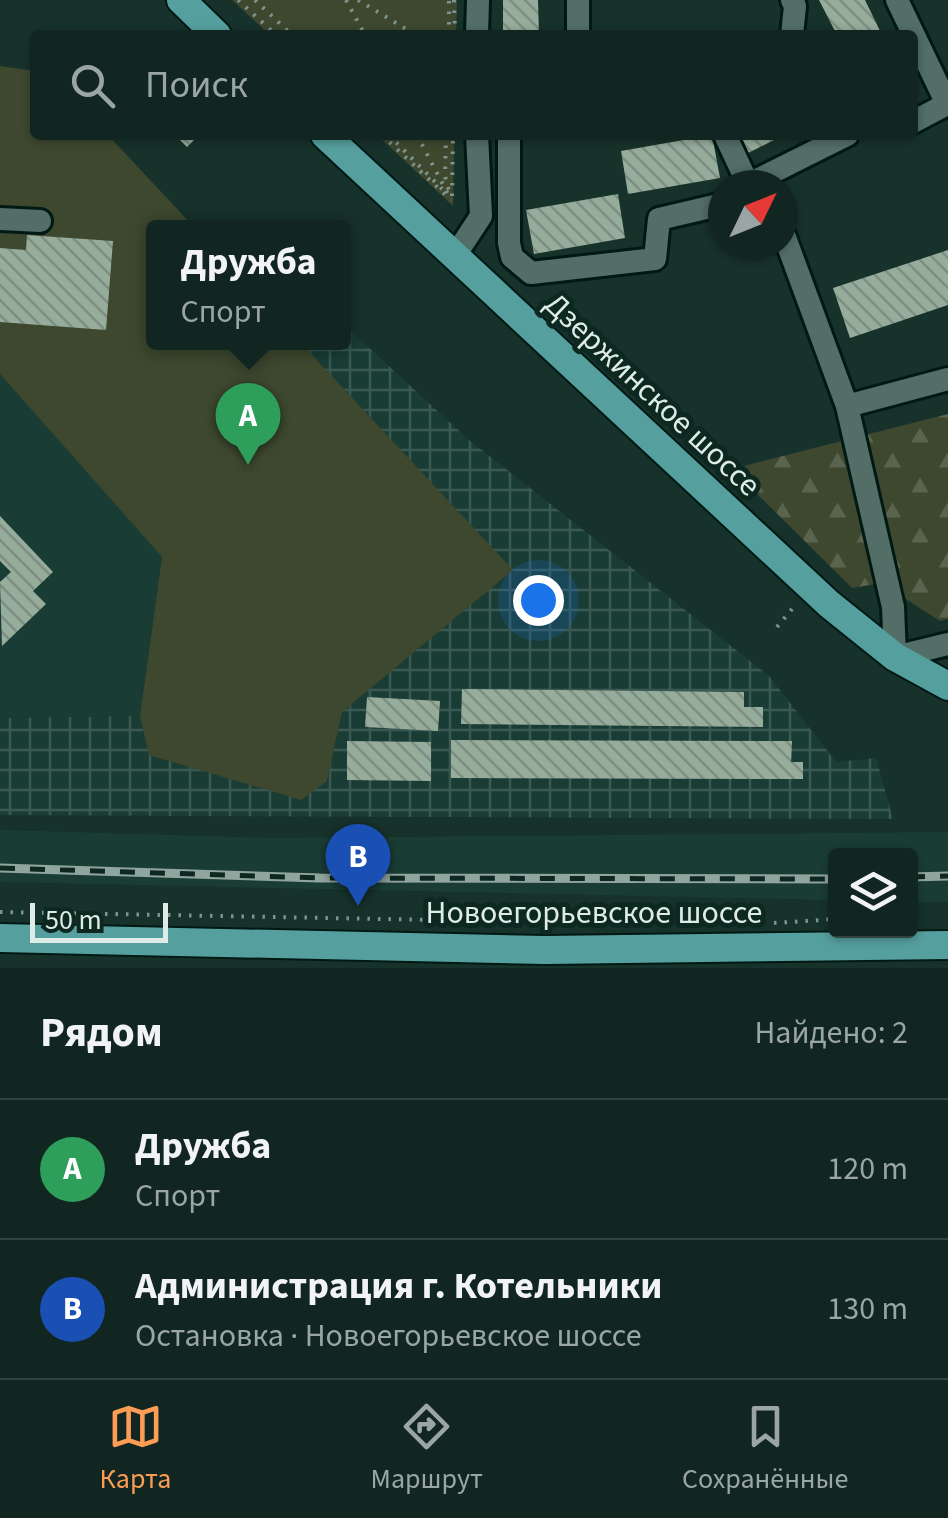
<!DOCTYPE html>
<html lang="ru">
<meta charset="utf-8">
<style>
:root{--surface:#112620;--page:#1a2e29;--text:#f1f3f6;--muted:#9ca5a5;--line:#30433e;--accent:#fd9d55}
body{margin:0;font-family:"Source Sans 3",sans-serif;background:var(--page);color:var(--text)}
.controls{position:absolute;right:30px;bottom:30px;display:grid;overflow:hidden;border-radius:10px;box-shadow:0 2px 8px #0004}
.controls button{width:90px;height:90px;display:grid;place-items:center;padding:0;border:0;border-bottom:2px solid var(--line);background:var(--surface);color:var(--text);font:50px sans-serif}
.compass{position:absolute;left:708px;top:170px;width:90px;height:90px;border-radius:50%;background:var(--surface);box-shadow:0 2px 8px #0004;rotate:47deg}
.scale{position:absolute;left:30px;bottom:25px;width:138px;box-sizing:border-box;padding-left:10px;border:5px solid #ddece7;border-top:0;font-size:28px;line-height:35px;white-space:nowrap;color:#ddece7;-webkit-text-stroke:8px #0d2821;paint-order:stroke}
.you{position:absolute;left:538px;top:600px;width:35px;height:35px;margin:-25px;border:8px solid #fff;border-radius:50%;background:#1a73e8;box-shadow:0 0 0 15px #1a73e833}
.badge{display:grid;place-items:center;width:65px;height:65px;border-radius:50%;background:var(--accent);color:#fff;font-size:32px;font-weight:700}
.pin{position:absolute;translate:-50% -82px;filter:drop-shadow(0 2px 5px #0008)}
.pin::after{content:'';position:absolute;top:52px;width:35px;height:30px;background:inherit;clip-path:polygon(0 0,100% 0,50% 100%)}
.popup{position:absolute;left:146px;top:220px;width:205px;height:130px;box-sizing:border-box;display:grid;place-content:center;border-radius:10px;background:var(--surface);filter:drop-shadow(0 2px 8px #0005);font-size:32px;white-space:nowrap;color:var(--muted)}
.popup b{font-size:38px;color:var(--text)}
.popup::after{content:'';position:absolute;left:50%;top:100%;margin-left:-20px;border:20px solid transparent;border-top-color:var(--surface)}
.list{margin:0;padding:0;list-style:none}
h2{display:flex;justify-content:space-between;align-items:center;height:130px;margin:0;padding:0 40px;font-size:42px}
h2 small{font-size:32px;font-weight:400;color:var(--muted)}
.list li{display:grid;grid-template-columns:65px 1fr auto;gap:30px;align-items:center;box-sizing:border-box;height:140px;padding:0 40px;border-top:2px solid var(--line)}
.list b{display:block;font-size:38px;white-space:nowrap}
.list p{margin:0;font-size:32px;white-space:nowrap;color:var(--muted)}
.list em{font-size:32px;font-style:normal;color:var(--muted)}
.icon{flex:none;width:55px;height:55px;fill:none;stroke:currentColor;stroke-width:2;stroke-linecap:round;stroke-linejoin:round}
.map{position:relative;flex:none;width:948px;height:968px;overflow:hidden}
.search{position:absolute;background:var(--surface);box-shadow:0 2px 8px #0004;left:30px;right:30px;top:30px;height:110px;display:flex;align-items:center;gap:25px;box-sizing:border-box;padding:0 35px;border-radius:10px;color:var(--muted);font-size:38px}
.sheet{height:410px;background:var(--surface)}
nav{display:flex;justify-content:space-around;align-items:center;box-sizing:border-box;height:140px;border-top:2px solid var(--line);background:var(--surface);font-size:28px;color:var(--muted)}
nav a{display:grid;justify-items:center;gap:5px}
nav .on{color:var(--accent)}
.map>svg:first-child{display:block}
</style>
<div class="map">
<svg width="948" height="968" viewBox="0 0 948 968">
<defs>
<pattern id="industrial-grid" width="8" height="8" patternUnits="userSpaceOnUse" patternTransform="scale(2.5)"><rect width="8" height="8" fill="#193d35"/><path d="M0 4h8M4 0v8" fill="none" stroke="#3a5952"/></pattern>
<pattern id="forest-firs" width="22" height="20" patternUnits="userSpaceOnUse" patternTransform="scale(2.5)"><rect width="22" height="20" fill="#3d482f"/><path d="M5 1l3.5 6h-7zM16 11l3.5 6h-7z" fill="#59634d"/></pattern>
<pattern id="building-back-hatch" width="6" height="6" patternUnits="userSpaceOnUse" patternTransform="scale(2.5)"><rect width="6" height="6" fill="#97ad9c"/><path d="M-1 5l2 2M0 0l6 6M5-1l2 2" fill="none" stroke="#7e8e82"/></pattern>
</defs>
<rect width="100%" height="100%" fill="#17322b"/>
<g fill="#193d35">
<path d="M 0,374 L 162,557 L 140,716 L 0,718 Z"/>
<path d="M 0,830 L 275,838 L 948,832 L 948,902 L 911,902 L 910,856 L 836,856 L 835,900 L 0,882 Z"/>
</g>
<path fill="url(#industrial-grid)" d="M 343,324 L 469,440 L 769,676 L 836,762 L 876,758 L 893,819 L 0,815 L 0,718 L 140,716 L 149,755 L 327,781 L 342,712 L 512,570 L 301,343 L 343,342 Z"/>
<path fill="url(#forest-firs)" d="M 948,414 L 948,619 L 940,621 L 881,583 L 852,588 L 732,469 Z"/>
<g fill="#3d482f">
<path d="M 232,0 L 457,0 L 456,35 L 270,35 Z"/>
<path d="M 0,66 L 35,71 L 35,135 L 108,135 L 194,227 L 153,228 L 153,342 L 301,343 L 513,570 L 342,712 L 327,781 L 301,800 L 149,755 L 140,716 L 162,557 L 0,374 Z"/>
<path d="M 377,135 L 454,135 L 453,206 Z"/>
</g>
<g fill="url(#building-back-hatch)">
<path d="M 503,0 L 538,0 L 539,35 L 503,35 Z"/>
<path d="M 819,0 L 865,0 L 882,35 L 837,35 Z"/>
<path d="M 175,135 L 199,135 L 187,147 Z"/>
<path d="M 712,135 L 720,178 L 628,194 L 621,151 Z"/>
<path d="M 732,135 L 784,135 L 742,156 Z"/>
<path d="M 618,194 L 625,238 L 534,254 L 526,210 Z"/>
<path d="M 27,235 L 113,241 L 106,330 L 0,322 L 0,248 L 26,250 Z"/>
<path d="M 948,250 L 948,305 L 850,338 L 833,288 Z"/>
<path d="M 0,516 L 53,572 L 33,591 L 46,604 L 2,646 L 0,582 L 11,572 L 0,561 Z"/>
<path d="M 462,689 L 744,692 L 744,707 L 763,707 L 763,727 L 461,724 Z"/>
<path d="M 367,697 L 440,701 L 438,731 L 365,727 Z"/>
<path d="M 451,740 L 792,741 L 791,762 L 803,762 L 803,779 L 451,778 Z"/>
<path d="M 347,741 L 431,742 L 431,781 L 347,780 Z"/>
</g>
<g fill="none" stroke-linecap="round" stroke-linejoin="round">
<defs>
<g id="minor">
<path d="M 897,0 L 947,104 L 913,122"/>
<path d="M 477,35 L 478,0"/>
<path d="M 578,35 L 578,0"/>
<path d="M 792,35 L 795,6 L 792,0"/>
<path d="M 509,135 L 509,243 L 512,257 L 531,273 L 655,259 L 659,219 L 723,204"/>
<path d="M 725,135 L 748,184"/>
<path d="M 747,185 L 847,135"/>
<path d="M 0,219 L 40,221"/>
<path d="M 783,232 L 847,406 L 893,607 L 895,657 L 948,644"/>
<path d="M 454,257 L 481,216 L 477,135"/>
<path d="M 847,406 L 948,379"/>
</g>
<g id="major">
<path d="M 181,0 L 217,35"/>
<path d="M 325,135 L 829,604 L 895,657 L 948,686"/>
<path d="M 0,938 L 545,950 L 948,945"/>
</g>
</defs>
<use href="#minor" stroke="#011914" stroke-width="28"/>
<use href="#major" stroke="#011914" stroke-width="32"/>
<g stroke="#7f948e" stroke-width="4" stroke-dasharray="2.5 8" stroke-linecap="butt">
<path d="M 238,0 L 276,35"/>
<path d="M 255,0 L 292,35"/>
<path d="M 346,0 L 365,35"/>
<path d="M 358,0 L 416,35"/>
<path d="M 454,0 L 455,35"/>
<path d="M 449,35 L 449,0"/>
<path d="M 382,135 L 451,200"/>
<path d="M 389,135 L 442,189"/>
<path d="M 417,135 L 449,196"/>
<path d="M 446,135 L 445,176 L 449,191"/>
<path d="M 452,196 L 453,135"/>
<path d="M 777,627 L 797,603"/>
<path d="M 0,912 L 655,924"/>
<path d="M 774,923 L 836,919"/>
</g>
<use href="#minor" stroke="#526e66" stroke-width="22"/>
<use href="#major" stroke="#559f9e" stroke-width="28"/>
<defs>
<g id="rail">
<path d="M 0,868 L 320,878 L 836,879"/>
<path d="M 910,877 L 948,876"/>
</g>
</defs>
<use href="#rail" stroke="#91a59f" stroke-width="9"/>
<use href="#rail" stroke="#0d2821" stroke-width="5" stroke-dasharray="15" stroke-linecap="butt"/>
</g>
<g text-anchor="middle" stroke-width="10" stroke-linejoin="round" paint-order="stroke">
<g font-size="32" fill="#ddece7" stroke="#0d2821">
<text transform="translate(653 394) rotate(43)" y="11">Дзержинское шоссе</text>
<text x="594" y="923">Новоегорьевское шоссе</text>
</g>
</g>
</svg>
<div class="controls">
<button><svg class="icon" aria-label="layers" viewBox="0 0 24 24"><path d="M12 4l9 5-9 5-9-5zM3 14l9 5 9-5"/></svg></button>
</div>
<svg class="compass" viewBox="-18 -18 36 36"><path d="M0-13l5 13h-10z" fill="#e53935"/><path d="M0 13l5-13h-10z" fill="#9ca5a5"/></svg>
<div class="scale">50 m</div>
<div class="you"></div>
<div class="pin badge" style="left:248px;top:465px;background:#2e9e5b">A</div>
<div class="popup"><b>Дружба</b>Спорт</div>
<div class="pin badge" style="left:358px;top:906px;background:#1a4fb4">B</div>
<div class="search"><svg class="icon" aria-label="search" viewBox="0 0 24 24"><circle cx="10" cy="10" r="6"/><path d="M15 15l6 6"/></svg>Поиск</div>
</div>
<section class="sheet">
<h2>Рядом<small>Найдено: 2</small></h2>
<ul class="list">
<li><span class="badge" style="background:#2e9e5b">A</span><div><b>Дружба</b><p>Спорт</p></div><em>120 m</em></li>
<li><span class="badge" style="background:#1a4fb4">B</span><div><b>Администрация г. Котельники</b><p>Остановка · Новоегорьевское шоссе</p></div><em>130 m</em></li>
</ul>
</section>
<nav>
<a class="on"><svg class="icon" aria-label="map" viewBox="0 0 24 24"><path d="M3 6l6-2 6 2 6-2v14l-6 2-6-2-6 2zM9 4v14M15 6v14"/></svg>Карта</a>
<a><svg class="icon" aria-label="directions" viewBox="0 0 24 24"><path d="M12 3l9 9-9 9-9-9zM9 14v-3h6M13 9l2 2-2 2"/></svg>Маршрут</a>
<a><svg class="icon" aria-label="saved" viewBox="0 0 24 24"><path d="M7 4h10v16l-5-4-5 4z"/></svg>Сохранённые</a>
</nav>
